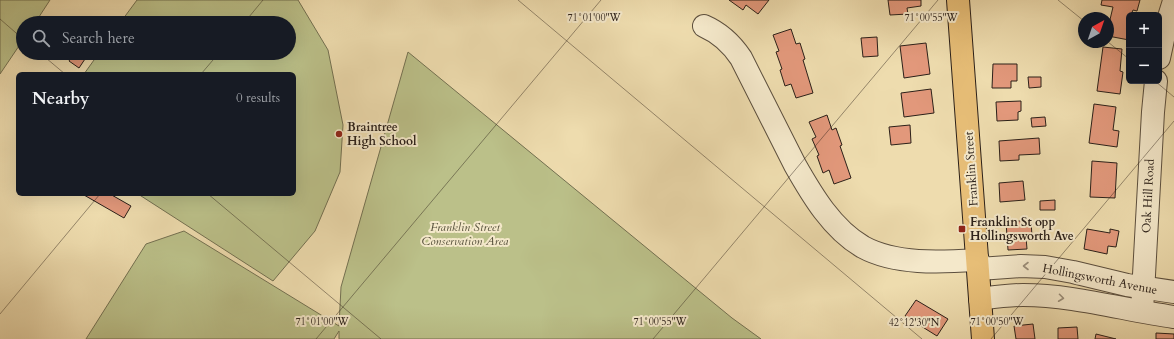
<!DOCTYPE html>
<meta charset="utf-8">
<style>
:root{--surface:#171b24;--page:#242831;--text:#f1f3f6;--muted:#9ea1a6;--line:#363941}
body{margin:0;font-family:Cardo,serif;background:var(--page);color:var(--text)}
.controls{position:absolute;right:12px;top:12px;display:grid;overflow:hidden;border-radius:6px;box-shadow:0 4px 16px #0002}
.controls button{width:36px;height:36px;display:grid;place-items:center;padding:0;border:0;border-bottom:1px solid var(--line);background:var(--surface);color:var(--text);font:20px sans-serif}
.compass{position:absolute;left:1078px;top:12px;width:36px;height:36px;border-radius:50%;background:var(--surface);box-shadow:0 4px 16px #0002;rotate:40deg}
.list{margin:0;padding:0;list-style:none}
h2{display:flex;justify-content:space-between;align-items:center;height:52px;margin:0;padding:0 16px;font-size:17px}
h2 small{font-size:13px;font-weight:400;color:var(--muted)}
.icon{flex:none;width:22px;height:22px;fill:none;stroke:currentColor;stroke-width:2;stroke-linecap:round;stroke-linejoin:round}
.map{position:relative;flex:none;width:1174px;height:339px;overflow:hidden}
.search{position:absolute;background:var(--surface);box-shadow:0 4px 16px #0002;left:16px;top:16px;width:280px;height:44px;display:flex;align-items:center;gap:10px;box-sizing:border-box;padding:0 14px;border-radius:22px;color:var(--muted);font-size:15px}
.panel{position:absolute;background:var(--surface);box-shadow:0 4px 16px #0002;left:16px;top:72px;width:280px;height:124px;border-radius:6px}
.map>svg:first-child{display:block}
</style>
<div class="map">
<svg width="1174" height="339" viewBox="0 0 1174 339">
<rect width="100%" height="100%" fill="#eedcae"/>
<filter id="stains"><feTurbulence type="fractalNoise" baseFrequency=".005" numOctaves="4"/><feColorMatrix values="0 0 0 0 .2 0 0 0 0 .09 0 0 0 0 .02 0 0 0 .5 -.17"/></filter>
<radialGradient id="worn" r=".72"><stop offset=".6" stop-color="#630" stop-opacity="0"/><stop offset="1" stop-color="#630" stop-opacity=".3"/></radialGradient>
<g fill="#bbc089" stroke="#737051">
<path d="M 0,0 L 50,0 L 35,23 L 23,23 L 23,40 L 0,74 Z"/>
<path d="M 137,0 L 298,0 L 328,50 L 343,125 L 340,172 L 315,231 L 273,281 L 138,194 L 294,194 L 294,74 L 84,74 L 99,53 L 289,53 L 289,23 L 120,23 Z"/>
<path d="M 408,52 L 732,318 L 761,339 L 339,339 L 339,331 L 334,339 L 86,339 L 146,244 L 184,231 L 339,326 L 341,287 Z"/>
</g>
<g fill="#e2987b" stroke="#2b2019">
<path d="M 729,0 L 769,0 L 758,14 L 746,5 L 743,10 Z"/>
<path d="M 888,0 L 921,0 L 921,6 L 907,8 L 908,14 L 890,15 Z"/>
<path d="M 1102,0 L 1140,0 L 1137,11 L 1133,10 L 1131,15 L 1129,15 L 1129,40 L 1108,36 L 1108,28 L 1113,7 L 1101,5 Z"/>
<path d="M 791,29 L 796,44 L 800,43 L 805,59 L 803,60 L 813,93 L 796,98 L 791,84 L 785,86 L 780,70 L 782,69 L 776,52 L 779,51 L 773,35 Z"/>
<path d="M 877,37 L 878,56 L 863,57 L 861,38 Z"/>
<path d="M 926,43 L 930,74 L 904,78 L 900,46 Z"/>
<path d="M 1103,47 L 1122,49 L 1120,71 L 1123,72 L 1120,94 L 1097,91 Z"/>
<path d="M 74,53 L 89,53 L 79,68 L 69,61 Z"/>
<path d="M 993,64 L 1017,64 L 1017,81 L 1011,81 L 1011,88 L 992,88 Z"/>
<path d="M 1028,77 L 1041,77 L 1041,87 L 1029,88 Z"/>
<path d="M 931,89 L 934,113 L 904,117 L 901,93 Z"/>
<path d="M 1021,101 L 1021,111 L 1018,112 L 1018,120 L 997,121 L 996,102 Z"/>
<path d="M 1094,104 L 1116,107 L 1113,130 L 1119,131 L 1117,147 L 1089,143 Z"/>
<path d="M 827,115 L 832,130 L 836,128 L 842,145 L 840,146 L 851,178 L 834,184 L 829,170 L 823,173 L 817,156 L 819,155 L 812,139 L 816,137 L 809,122 Z"/>
<path d="M 1045,117 L 1046,126 L 1032,127 L 1031,118 Z"/>
<path d="M 910,125 L 911,143 L 891,145 L 889,127 Z"/>
<path d="M 1039,138 L 1040,154 L 1019,155 L 1019,160 L 1000,161 L 999,141 Z"/>
<path d="M 1092,161 L 1117,163 L 1115,198 L 1090,197 Z"/>
<path d="M 1023,181 L 1025,200 L 1000,202 L 999,183 Z"/>
<path d="M 85,194 L 110,194 L 131,206 L 124,218 L 84,195 Z"/>
<path d="M 1055,200 L 1055,210 L 1040,210 L 1040,201 Z"/>
<path d="M 1031,220 L 1032,237 L 1026,237 L 1027,249 L 1008,250 L 1006,222 Z"/>
<path d="M 1087,229 L 1110,233 L 1110,229 L 1119,231 L 1116,247 L 1108,246 L 1107,254 L 1084,249 Z"/>
<path d="M 916,300 L 948,319 L 937,336 L 905,316 Z"/>
<path d="M 1033,324 L 1035,339 L 1016,339 L 1014,326 Z"/>
<path d="M 1077,327 L 1078,339 L 1058,339 L 1058,328 Z"/>
<path d="M 1156,333 L 1174,334 L 1174,339 L 1156,339 Z"/>
<path d="M 1096,334 L 1116,339 L 1095,339 Z"/>
</g>
<g fill="none" stroke-linecap="round" stroke-linejoin="round">
<defs>
<g id="minor">
<path d="M 704,26 C 720,33 731,43 741,58 L 795,165 C 812,195 832,229 863,247 C 896,265 942,262 978,260"/>
<path d="M 1159,58 L 1165,30 L 1174,1"/>
<path d="M 979,269 L 1021,266 L 1045,267 L 1073,272 L 1127,285 L 1174,292"/>
<path d="M 980,299 C 995,297 1009,295 1023,295 C 1074,295 1124,310 1174,317"/>
<path d="M 1142,311 L 1153,112 L 1156,81"/>
</g>
<path id="major" d="M 958,0 L 983,339"/>
</defs>
<use href="#minor" stroke="#5c4f3e" stroke-width="24"/>
<use href="#major" stroke="#2b2019" stroke-width="24"/>
<use href="#minor" stroke="#f4e8ca" stroke-width="22"/>
<use href="#major" stroke="#e7be77" stroke-width="22"/>
</g>
<defs><path id="oneway-chevron" d="M-2-3.5L2.5 0L-2 3.5" fill="none" stroke-width="1.6" stroke-linecap="round" stroke-linejoin="round"/></defs>
<g stroke="#9a8e7a">
<use href="#oneway-chevron" transform="translate(1026 266) rotate(-180)"/>
<use href="#oneway-chevron" transform="translate(1061 298) rotate(7)"/>
</g>
<path fill="none" stroke="#2b2019" stroke-width="1" stroke-opacity="0.45" d="M 518,0 L 922,339M 1058,0 L 1084,21M 0,19 L 23,39M 244,23 L 263,0M 1108,42 L 1129,59M 40,53 L 65,74M 201,74 L 219,53M 1155,81 L 1174,97M 208,194 L 381,339M 0,314 L 100,194M 316,339 L 601,0M 653,339 L 938,0M 991,339 L 1174,121"/>
<g fill="#8f2418" stroke="#f4e8ca" stroke-width="1.5">
<circle cx="339" cy="134" r="4"/>
<rect x="958" y="225" width="8" height="8" rx="2"/>
</g>
<g text-anchor="middle" stroke-width="4" stroke-linejoin="round" paint-order="stroke">
<g font-size="12" font-weight="bold" fill="#2b2019" stroke="#f4e8ca" text-anchor="start">
<text x="347" y="131">Braintree<tspan x="347" dy="14">High School</tspan></text>
<text x="970" y="226">Franklin St opp<tspan x="970" dy="14">Hollingsworth Ave</tspan></text>
</g>
<g font-size="12" fill="#2b2019" stroke="#f4e8ca">
<text transform="translate(971 169) rotate(-94)" y="4">Franklin Street</text>
<text transform="translate(1148 196) rotate(-87)" y="4">Oak Hill Road</text>
<text transform="translate(1100 279) rotate(11)" y="4">Hollingsworth Avenue</text>
</g>
<g font-size="12" font-style="italic" fill="#56503b" stroke="#f4e8ca">
<text x="465" y="231">Franklin Street<tspan x="465" dy="14">Conservation Area</tspan></text>
</g>
</g>
<g font-size="10" text-anchor="middle" fill="#2b2019" stroke="#f4e8ca" stroke-width="4" stroke-linejoin="round" paint-order="stroke">
<text x="594" y="21">71°01'00"W</text>
<text x="931" y="21">71°00'55"W</text>
<text x="322" y="325">71°01'00"W</text>
<text x="660" y="325">71°00'55"W</text>
<text x="997" y="325">71°00'50"W</text>
<text x="914" y="326">42°12'30"N</text>
</g>
<rect width="100%" height="100%" filter="url(#stains)"/>
<rect width="100%" height="100%" fill="url(#worn)"/>
</svg>
<div class="controls">
<button>+</button>
<button>−</button>
</div>
<svg class="compass" viewBox="-18 -18 36 36"><path d="M0-13l5 13h-10z" fill="#e53935"/><path d="M0 13l5-13h-10z" fill="#9ea1a6"/></svg>
<div class="search"><svg class="icon" aria-label="search" viewBox="0 0 24 24"><circle cx="10" cy="10" r="6"/><path d="M15 15l6 6"/></svg>Search here</div>
<section class="panel">
<h2>Nearby<small>0 results</small></h2>
<ul class="list">
</ul>
</section>
</div>
